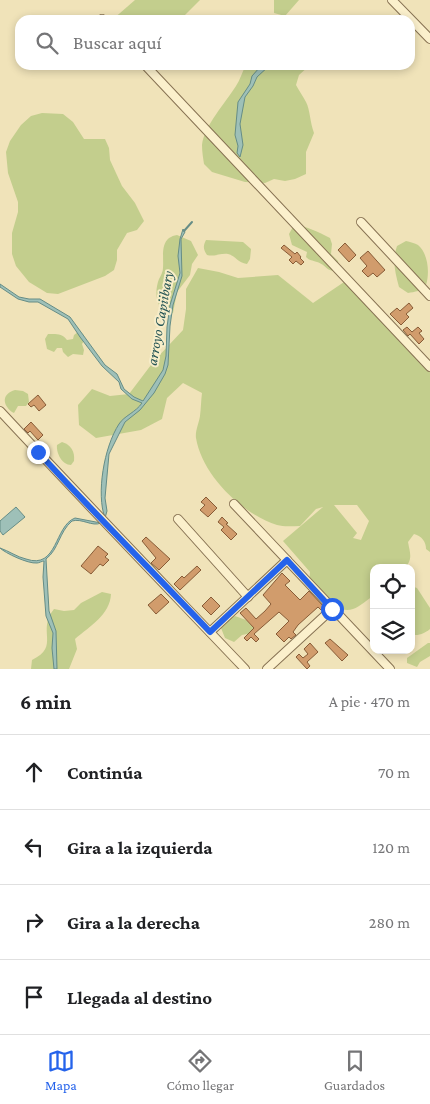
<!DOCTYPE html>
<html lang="es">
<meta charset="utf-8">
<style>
:root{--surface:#fff;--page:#f6f6f6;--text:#202124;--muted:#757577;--line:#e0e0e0;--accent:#2563eb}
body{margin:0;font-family:"Crimson Pro",serif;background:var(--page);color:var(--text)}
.controls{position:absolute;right:15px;bottom:15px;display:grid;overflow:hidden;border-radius:10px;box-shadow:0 2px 8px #0003}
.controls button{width:45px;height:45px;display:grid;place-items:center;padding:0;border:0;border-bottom:1px solid var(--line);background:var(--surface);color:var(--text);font:25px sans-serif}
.stop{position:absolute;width:15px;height:15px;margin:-11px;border:4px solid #2563eb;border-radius:50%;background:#fff}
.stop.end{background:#2563eb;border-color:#fff;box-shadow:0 1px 5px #0008}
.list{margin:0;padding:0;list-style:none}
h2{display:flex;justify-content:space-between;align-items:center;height:65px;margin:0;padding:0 20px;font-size:21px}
h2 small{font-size:16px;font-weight:400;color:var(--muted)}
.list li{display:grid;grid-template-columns:32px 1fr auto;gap:15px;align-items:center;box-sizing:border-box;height:75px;padding:0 20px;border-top:1px solid var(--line)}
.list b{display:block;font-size:19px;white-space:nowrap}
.list em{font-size:16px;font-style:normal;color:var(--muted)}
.icon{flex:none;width:28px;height:28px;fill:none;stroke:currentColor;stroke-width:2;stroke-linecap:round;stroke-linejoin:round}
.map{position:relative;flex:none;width:430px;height:669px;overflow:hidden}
.search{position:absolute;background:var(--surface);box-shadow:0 2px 8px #0003;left:15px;right:15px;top:15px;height:55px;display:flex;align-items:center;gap:12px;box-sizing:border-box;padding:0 18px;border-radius:15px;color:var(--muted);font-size:19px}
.sheet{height:365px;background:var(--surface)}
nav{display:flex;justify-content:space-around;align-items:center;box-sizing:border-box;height:70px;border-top:1px solid var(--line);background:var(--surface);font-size:14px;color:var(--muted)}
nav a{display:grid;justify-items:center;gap:2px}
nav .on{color:var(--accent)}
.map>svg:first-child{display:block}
</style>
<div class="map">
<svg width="430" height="669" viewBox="0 0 430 669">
<rect width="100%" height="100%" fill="#f0e3b9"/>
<g fill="#c3ce8d" fill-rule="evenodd">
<path d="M 135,0 L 200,0 L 180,20 L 112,20 Z"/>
<path d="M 274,0 L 299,0 L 285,16 L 274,13 Z"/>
<path d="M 246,65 L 310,65 L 299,75 L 296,85 C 299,91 303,96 306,102 C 310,109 310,123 314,133 L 306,152 L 306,174 L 295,179 L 285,181 L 274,179 L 265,183 L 245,182 L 212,172 L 204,164 C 203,158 202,151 202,145 C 204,126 226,102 236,86 C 240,80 242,72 246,65 Z"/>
<path d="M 42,113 L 63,114 L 73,122 L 84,139 L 105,139 L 109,148 L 110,160 L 122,186 L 135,203 L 144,221 L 137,230 L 127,233 L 117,250 L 117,260 L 114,270 L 105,276 L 58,294 L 47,293 L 29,282 L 16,266 L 12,254 L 12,233 L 18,212 L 18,202 L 8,173 L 6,152 L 10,141 L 21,125 L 31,116 Z"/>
<path d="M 294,225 C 307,226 318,232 330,238 L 332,244 L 331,254 L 338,261 L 339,271 C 325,272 327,265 317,262 C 312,260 310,261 306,257 L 307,252 L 292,245 L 289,234 Z"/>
<path d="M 177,235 L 191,241 L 198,255 L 192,264 L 190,275 L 177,292 L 173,313 L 168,315 C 156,308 154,292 159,279 C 161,275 163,272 163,268 C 164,256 159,238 177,235 Z"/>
<path d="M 206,240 L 243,242 L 251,249 L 250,259 L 247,264 C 238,263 236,256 228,254 C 221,253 214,257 207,255 C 203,249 203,246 206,240 Z"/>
<path d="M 406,241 C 410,242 415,243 418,245 C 428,253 430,273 426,285 C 423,291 414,292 408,293 L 399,287 C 395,272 392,261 397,246 Z"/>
<path d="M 198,268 L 219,272 L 238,278 L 278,275 L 313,303 L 350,278 L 430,371 L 430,552 L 426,549 C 426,542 422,536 414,534 L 408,542 C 410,553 413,559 405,568 L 374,568 L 374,596 C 367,599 360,607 353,609 C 337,615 319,594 309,584 L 310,572 L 283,541 L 323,507 L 316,509 L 300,526 C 293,526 284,527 277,525 C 242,514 202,475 196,438 C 195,431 199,423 200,416 C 201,408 201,400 202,393 L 183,383 L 167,398 L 162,419 L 141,430 L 96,438 L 79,425 L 78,405 L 92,389 L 110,396 L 129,394 L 154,361 L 183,330 L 186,309 L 186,289 ZM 334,505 L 357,505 L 369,521 L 361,540 L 353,538 L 357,533 Z"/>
<path d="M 78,332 L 83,334 L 85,339 L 82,344 L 84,350 L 83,355 L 73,354 L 68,357 L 63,352 L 62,348 L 57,348 L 54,352 L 47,349 L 45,339 L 48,334 C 56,334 62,333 67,340 L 73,339 L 74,335 Z"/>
<path d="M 15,390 L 23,391 L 28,394 L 29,402 L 26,406 L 18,406 L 14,413 L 12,412 C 2,404 2,394 15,390 Z"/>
<path d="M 62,442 C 71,445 75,451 74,461 L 71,465 C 62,465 56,453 57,445 Z"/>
<path d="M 411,586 L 417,588 L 430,608 L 430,629 C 425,633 417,637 411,634 Z"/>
<path d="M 102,592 L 111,594 C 110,615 90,626 75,639 L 77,649 L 69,669 L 31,669 L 32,660 C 61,646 36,631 54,609 L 64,611 L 74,610 L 81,603 Z"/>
<path d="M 235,616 L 246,620 L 254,628 L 252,633 L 242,635 L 234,642 L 225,638 L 221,628 L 222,623 Z"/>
<path d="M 428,643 L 430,643 L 430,656 L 420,662 L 417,667 L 407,663 L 407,658 Z"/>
</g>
<g fill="#9ec0b8" stroke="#668d86">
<path d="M 266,65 L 270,65 L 257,77 L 253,86 L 245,97 L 240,124 L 243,145 L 240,157 L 237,153 L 238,146 L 235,135 L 238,102 L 250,84 L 252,76 L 260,67 Z"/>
<path d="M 183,229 L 185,232 L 181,239 L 182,276 L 173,305 L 170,326 L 168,365 L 165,374 L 154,393 L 140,410 L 125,422 L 109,454 L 105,498 L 107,511 L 105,518 C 96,494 104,447 119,424 C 124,416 136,412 142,403 L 132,399 L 121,389 L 119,382 L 102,366 L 80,337 L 68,319 L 38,302 L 29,302 L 18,299 L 0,287 L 0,284 L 19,297 L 29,299 L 40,299 L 70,317 L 105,365 L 117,374 L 124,389 L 134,397 L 143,401 L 163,370 L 166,356 L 167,327 L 170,305 L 180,273 L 178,256 L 180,239 Z"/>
<path d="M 16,507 L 25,517 L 3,535 L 0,531 L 0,521 Z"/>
<path d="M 75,518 L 101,523 C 92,527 82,518 72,521 C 59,532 59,549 46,559 L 49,611 L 56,631 L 57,669 L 54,669 L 52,648 L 53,633 L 46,616 L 43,577 L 44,561 C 42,561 39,563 37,563 C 28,564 5,553 0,548 C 9,551 17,557 26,559 C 58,570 54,526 75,518 Z"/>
</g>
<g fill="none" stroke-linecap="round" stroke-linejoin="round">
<path stroke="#668d86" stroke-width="2" d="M 184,231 L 192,222"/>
</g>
<g fill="#d19c6c" stroke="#885c37">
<path d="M 345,243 L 356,255 L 349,262 L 338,250 Z"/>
<path d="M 284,245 L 295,254 L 297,252 L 301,257 L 300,258 L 304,262 L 301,265 L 296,261 L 293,264 L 289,260 L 292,257 L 281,248 Z"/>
<path d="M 368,251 L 385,270 L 377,277 L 373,273 L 368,277 L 362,271 L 367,266 L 360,258 Z"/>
<path d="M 409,303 L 413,308 L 406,314 L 409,317 L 401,325 L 390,314 L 397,308 L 400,311 Z"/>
<path d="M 407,327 L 412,332 L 418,327 L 422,331 L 419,333 L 424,339 L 419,344 L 410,334 L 408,336 L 403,330 Z"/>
<path d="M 38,395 L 46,405 L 39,411 L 34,405 L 31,407 L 28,404 Z"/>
<path d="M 31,422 L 43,435 L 38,440 L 30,431 L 28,433 L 24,429 Z"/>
<path d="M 206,497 L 217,508 L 208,517 L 200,510 L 205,505 L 201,502 Z"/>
<path d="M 222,517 L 228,523 L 226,524 L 237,534 L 231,540 L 221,530 L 224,527 L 218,522 Z"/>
<path d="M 146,537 L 170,559 L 159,570 L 151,563 L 156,558 L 142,541 Z"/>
<path d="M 98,546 L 108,554 L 105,557 L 109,560 L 103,566 L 100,564 L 91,574 L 81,566 Z"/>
<path d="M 197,566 L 201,570 L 180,590 L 174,584 L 182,576 L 184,578 Z"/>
<path d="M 282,573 L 290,581 L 285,585 L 300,600 L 309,591 L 324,607 L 321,610 L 318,607 L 298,625 L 293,632 L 296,635 L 291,639 L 289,637 L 284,642 L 276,634 L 289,621 L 279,612 L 254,634 L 259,639 L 256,642 L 251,637 L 247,641 L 244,638 L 254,628 L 240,613 L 246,608 L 256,619 L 265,611 L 271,604 L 263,595 Z"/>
<path d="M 161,594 L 169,602 L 156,614 L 148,605 Z"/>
<path d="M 211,597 L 220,606 L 211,615 L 202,606 Z"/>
<path d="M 330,639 L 348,655 L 342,661 L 325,643 Z"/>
<path d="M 310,643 L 318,652 L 307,662 L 310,666 L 307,669 L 296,657 L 299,654 L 303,658 L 308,654 L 304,649 Z"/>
</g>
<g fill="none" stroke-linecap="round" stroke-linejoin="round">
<defs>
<g id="minor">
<path d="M 392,0 L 430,39"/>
<path d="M 102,19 L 103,20"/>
<path d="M 145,65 L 430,367"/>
<path d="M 361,222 L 430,296"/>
<path d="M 0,411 C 81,498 163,583 245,669"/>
<path d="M 234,504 L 390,669"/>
<path d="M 178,519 L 248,597"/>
<path d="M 210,632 L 287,560"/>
<path d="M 267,669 L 332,609"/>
</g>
</defs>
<use href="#minor" stroke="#877253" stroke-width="10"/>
<use href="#minor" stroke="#fbf0cc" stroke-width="8"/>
</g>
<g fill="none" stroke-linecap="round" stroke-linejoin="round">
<path stroke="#2563eb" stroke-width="6" d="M 38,452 C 94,513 153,572 210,632 L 287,560 L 332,609"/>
</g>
<g text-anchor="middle" stroke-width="4" stroke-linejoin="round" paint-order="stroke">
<g font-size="15" font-style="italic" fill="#275656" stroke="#f7edc9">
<text transform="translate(160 318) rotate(-80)" y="5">arroyo Capiibary</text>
</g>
</g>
</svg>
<div class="controls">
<button><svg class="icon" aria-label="locate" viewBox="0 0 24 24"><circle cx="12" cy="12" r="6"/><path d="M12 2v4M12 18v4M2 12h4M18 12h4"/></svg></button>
<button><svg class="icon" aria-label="layers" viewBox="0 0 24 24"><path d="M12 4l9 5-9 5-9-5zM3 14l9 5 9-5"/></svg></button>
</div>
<div class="stop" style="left:332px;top:609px"></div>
<div class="stop end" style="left:38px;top:452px"></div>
<div class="search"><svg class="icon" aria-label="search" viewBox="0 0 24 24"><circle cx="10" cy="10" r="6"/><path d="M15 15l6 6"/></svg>Buscar aquí</div>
</div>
<section class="sheet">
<h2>6 min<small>A pie · 470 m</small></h2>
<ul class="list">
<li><svg class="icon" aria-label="ahead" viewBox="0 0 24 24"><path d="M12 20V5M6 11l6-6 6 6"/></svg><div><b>Continúa</b></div><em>70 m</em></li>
<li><svg class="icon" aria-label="left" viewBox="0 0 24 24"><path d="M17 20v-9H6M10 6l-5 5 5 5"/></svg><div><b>Gira a la izquierda</b></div><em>120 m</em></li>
<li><svg class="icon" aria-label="right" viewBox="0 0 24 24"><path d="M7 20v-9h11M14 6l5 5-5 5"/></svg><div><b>Gira a la derecha</b></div><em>280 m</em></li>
<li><svg class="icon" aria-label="arrive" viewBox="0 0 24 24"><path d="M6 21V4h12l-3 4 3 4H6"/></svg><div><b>Llegada al destino</b></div></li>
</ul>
</section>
<nav>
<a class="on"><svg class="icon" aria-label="map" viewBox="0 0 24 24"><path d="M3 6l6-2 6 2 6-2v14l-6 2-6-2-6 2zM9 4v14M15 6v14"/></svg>Mapa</a>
<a><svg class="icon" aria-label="directions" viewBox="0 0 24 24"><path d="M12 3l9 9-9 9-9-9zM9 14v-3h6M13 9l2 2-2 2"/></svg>Cómo llegar</a>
<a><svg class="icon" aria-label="saved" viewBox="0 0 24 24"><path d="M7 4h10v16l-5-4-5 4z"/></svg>Guardados</a>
</nav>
